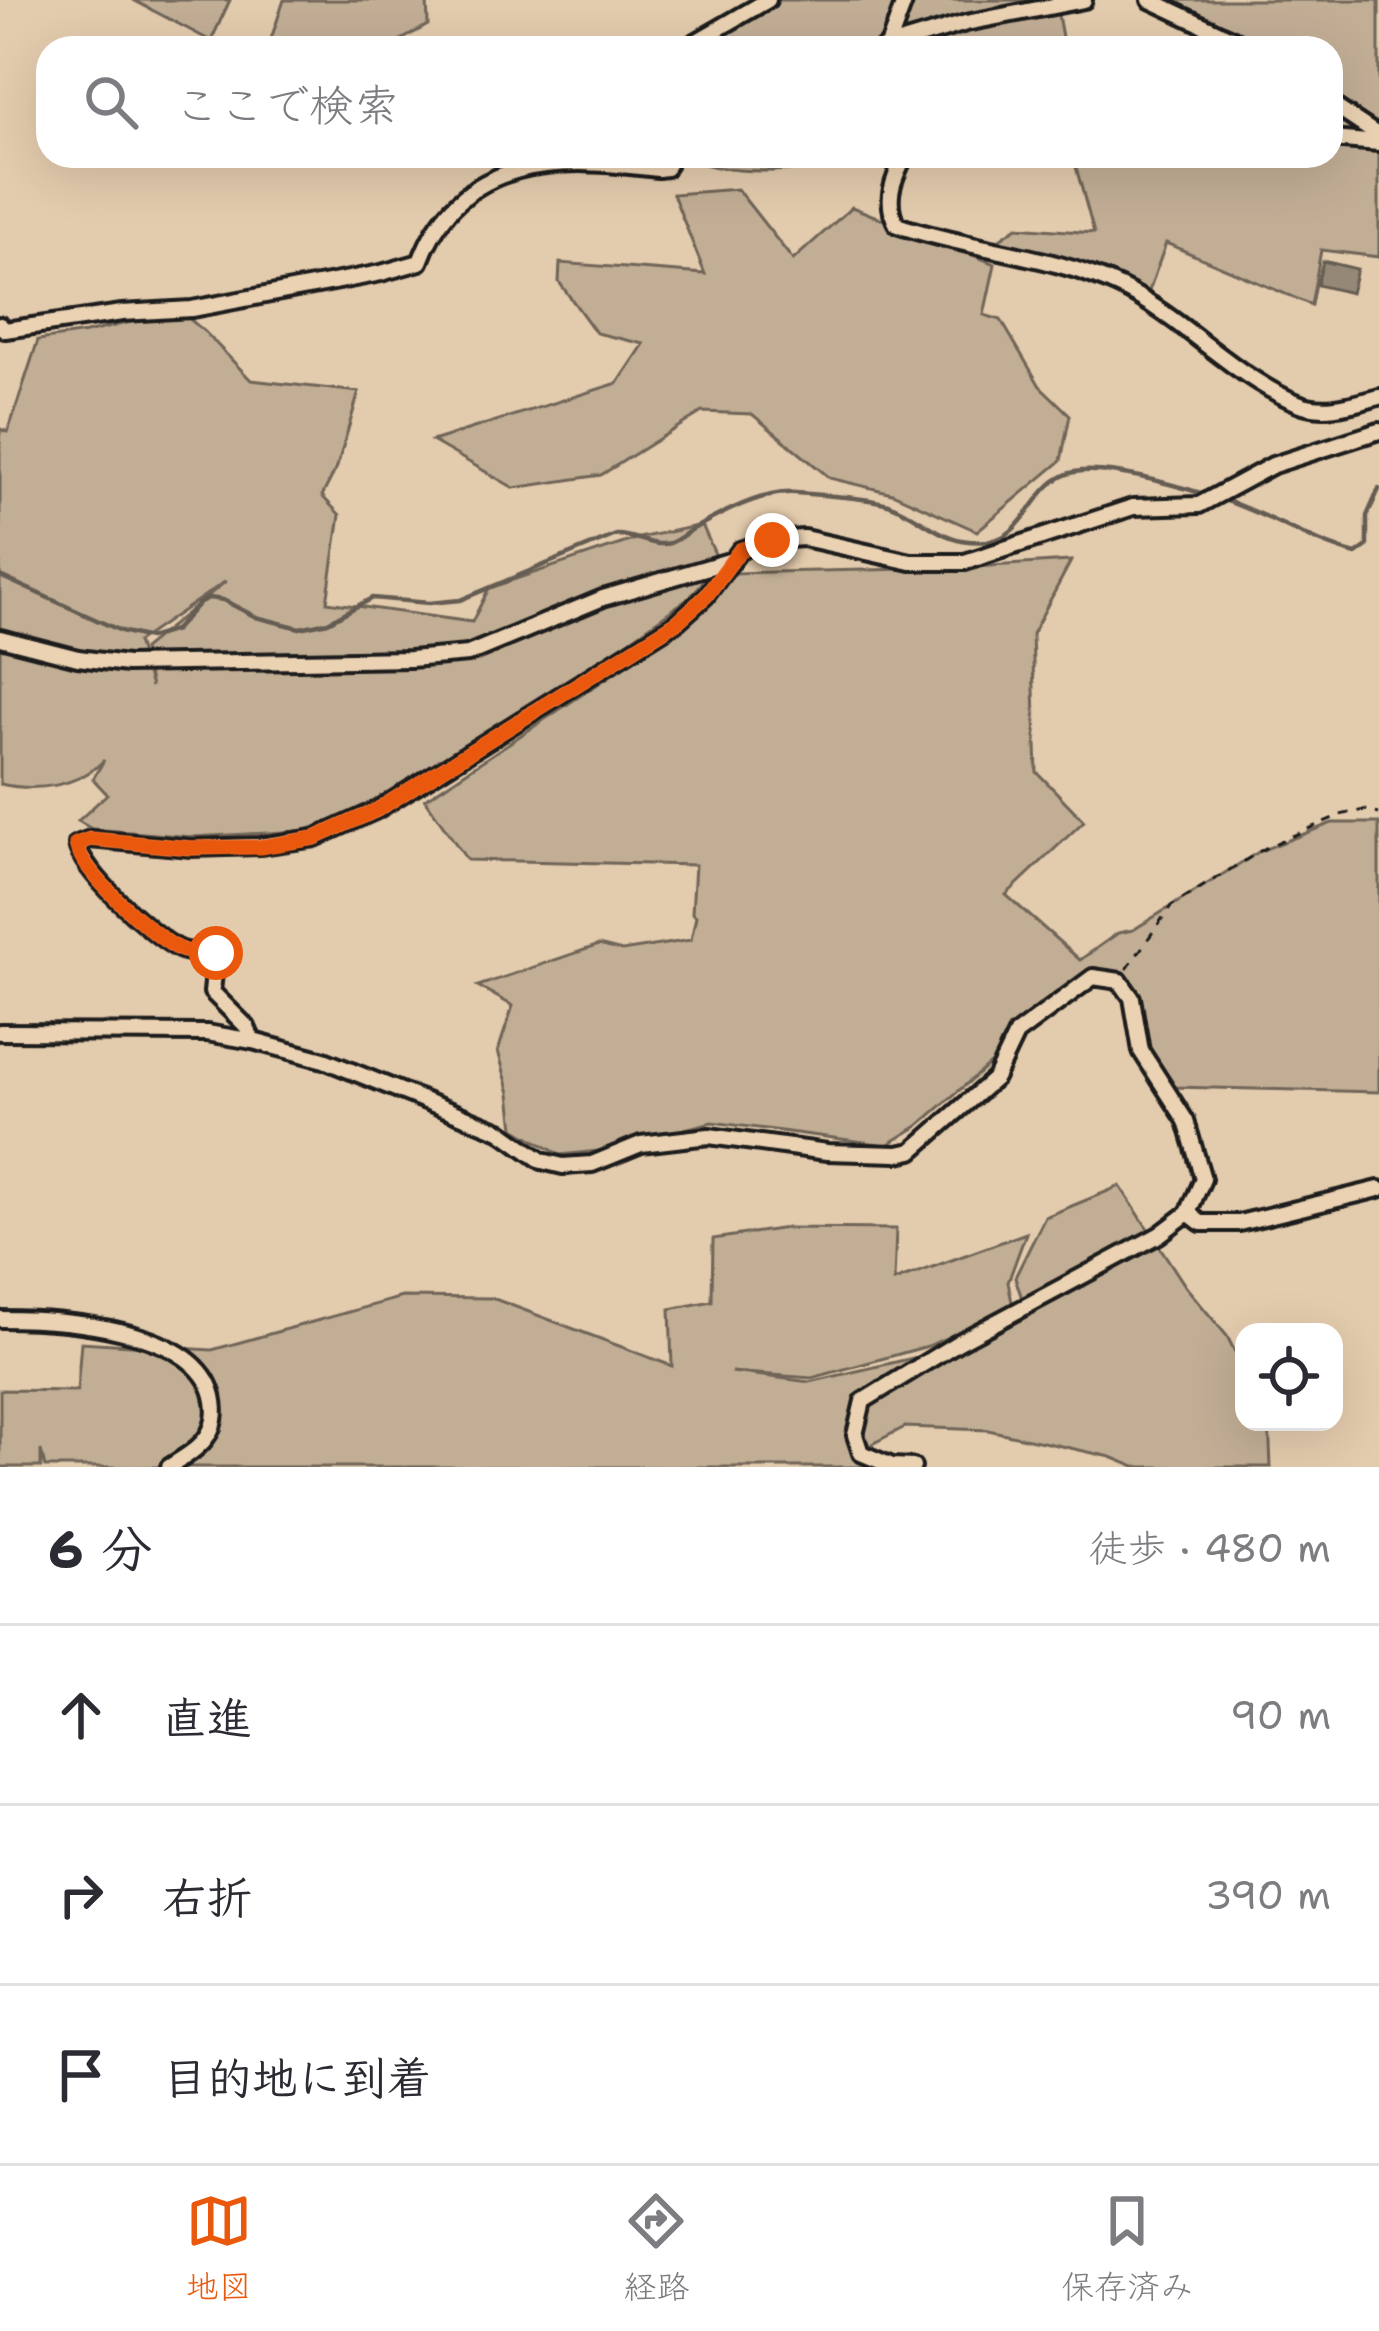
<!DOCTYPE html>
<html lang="ja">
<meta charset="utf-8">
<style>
:root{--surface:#fff;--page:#f7f7f7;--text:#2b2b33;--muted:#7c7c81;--line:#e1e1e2;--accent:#ea580c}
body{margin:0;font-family:"Shantell Sans","Klee One",sans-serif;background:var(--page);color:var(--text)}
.controls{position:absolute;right:36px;bottom:36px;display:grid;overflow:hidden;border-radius:24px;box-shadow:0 12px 48px #0002}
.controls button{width:108px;height:108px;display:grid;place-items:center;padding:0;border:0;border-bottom:3px solid var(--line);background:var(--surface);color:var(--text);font:60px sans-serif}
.stop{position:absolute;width:36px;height:36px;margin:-27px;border:9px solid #ea580c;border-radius:50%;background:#fff}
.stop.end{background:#ea580c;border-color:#fff;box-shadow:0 3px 12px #0008}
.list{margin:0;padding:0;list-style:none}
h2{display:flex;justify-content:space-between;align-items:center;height:156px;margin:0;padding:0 48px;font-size:51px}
h2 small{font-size:39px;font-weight:400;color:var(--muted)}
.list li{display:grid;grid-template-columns:78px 1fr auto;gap:36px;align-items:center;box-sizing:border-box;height:180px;padding:0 48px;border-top:3px solid var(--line)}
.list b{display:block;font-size:45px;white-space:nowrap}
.list em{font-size:39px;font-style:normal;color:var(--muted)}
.icon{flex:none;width:66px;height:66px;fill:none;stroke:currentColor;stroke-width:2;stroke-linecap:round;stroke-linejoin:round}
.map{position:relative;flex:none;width:1379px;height:1467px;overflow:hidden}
.search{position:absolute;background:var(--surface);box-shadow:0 12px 48px #0002;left:36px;right:36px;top:36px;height:132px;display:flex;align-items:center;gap:30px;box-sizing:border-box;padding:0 42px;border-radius:36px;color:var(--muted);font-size:45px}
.sheet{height:696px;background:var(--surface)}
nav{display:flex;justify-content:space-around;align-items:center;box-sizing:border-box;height:168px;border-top:3px solid var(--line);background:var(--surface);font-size:33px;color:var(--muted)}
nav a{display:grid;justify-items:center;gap:6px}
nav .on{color:var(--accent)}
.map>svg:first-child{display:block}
</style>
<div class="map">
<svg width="1379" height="1467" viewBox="0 0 1379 1467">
<rect width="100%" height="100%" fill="#e3cbad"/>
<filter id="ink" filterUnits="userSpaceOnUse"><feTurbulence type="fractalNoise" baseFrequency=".00833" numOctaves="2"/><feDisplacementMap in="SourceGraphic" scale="24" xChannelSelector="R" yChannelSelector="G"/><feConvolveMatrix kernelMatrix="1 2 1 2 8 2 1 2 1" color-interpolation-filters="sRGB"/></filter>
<g filter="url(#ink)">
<g fill="#c2ae95" stroke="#6f6558" stroke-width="3" fill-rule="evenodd">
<path d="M 133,0 L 230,0 L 211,41 Z"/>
<path d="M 284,0 L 427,0 L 428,25 L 387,48 L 268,48 Z"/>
<path d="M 779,0 L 1068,0 L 1056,4 L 1064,48 L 702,48 Z"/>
<path d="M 1145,0 L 1379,0 L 1379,257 L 1321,250 L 1311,305 L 1166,243 L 1149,291 L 1106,272 L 991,245 L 1017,227 L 1094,233 L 1073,156 L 1331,156 L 1331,48 L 1263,48 Z"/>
<path d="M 684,156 L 909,156 C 846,163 740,186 684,156 Z"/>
<path d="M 737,189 L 793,260 L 852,207 L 995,264 L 984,315 L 1001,320 L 1040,386 L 1070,415 L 1061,461 L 977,531 L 892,493 L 830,478 L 752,414 L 702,412 L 601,475 L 514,488 L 432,441 L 618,383 L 644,344 L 596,333 L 559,282 L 560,263 L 705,274 L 673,194 Z"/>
<path d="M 179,310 L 205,332 L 251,380 L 359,392 L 337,467 L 322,496 L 340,515 L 327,602 L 472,622 L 489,588 L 639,538 L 702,525 L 719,563 L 690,597 L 418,792 L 303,831 L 193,837 L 92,829 L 78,821 L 107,794 L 93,779 L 104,760 C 78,787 36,792 0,784 L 0,429 L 8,432 L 38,340 L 86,333 ZM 226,581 L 143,649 L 151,687 L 137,642 Z"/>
<path d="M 1071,561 L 1032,634 L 1037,772 L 1084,821 L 1006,895 L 1080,960 L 1118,933 L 1133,930 L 1260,851 L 1332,823 L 1379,823 L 1379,1092 L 1173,1087 L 1140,1045 L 1132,998 L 1097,971 L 918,1126 L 887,1145 L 712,1122 L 598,1151 L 560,1155 L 514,1128 L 510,1093 L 498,1051 L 513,1006 L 478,986 L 599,945 L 622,951 L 691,940 L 696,916 L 692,913 L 695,865 L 467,860 L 425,799 L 679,630 L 730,573 L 958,568 Z"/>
<path d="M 1120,1186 L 1186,1287 L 1227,1336 L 1244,1370 L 1244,1422 L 1269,1422 L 1271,1467 L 1135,1467 L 1111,1457 L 988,1430 L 905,1427 L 872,1444 L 878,1465 L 891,1467 L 45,1467 L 41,1450 L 41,1467 L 0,1467 L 0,1390 L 77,1391 L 81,1342 L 212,1350 L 402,1297 L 492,1298 L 672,1366 L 670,1309 L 712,1301 L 713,1239 L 786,1228 L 896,1229 L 894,1281 L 1026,1233 L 1008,1282 L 1013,1307 L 928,1346 L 812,1378 L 731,1372 L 810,1382 L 943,1351 L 1025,1308 L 1015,1277 L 1045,1217 Z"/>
</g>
<path fill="#968876" stroke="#655d52" stroke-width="3" d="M 1323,261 L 1357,269 L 1351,293 L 1317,285 Z"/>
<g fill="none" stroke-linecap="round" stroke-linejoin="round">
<g stroke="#655d52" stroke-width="4.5">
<path d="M 1218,498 C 1266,513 1308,541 1356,554 L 1367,546 L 1367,516 L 1379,489"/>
<path d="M 0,576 L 121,631 L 149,638 L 175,630 L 200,602 L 209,598 L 223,600 L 256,617 L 300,628 L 328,622 L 372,598 L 429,603 L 460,600 L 616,535 C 633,534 653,548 670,543 C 678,540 686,533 693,529 C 722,513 764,490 796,493 C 820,495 867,497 888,504 C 927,518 941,546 989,541 C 1024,537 1033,490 1063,476 C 1093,460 1175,485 1207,495"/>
</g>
<defs>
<g id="street">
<path d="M 1150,0 L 1252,48"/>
<path d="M 888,46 L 905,0"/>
<path d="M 685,48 L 768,0"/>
<path d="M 883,48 L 966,23 L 1084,0"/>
<path d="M 1331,104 L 1379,136"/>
<path d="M 1331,139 L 1379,143"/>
<path d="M 905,156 C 893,179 884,201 897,225 C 970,250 1051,254 1120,287 C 1184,318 1232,376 1298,403 C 1324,414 1353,404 1379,397"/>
<path d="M 0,325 L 5,330 L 122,313 L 192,309 L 381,273 L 420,262 C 460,153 562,157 658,169 L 666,168 L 672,156"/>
<path d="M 0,638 L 78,658 L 127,664 L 410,659 L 468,654 L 603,598 L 729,561"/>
<path d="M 0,1032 L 207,1033 L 253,1041 L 324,1060 L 500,1131 L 542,1161 L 563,1166 L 592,1164 L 641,1144 L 709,1136 L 827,1152 L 898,1154 L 912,1151 L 995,1078 L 1016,1034 L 1093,977 L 1120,981 L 1132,998 L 1141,1051 L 1186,1121 L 1203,1179 L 1188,1213 L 1159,1235 L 959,1342 L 863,1401 L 855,1435 L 861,1453 L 892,1466 L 913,1467"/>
<path d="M 253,1041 L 247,1027 L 212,992 L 216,953 C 203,953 188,954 177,948 C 151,934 82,872 77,844 L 90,839 L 191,848 L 260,846 L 315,838 L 377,810 L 677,622 L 706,596 L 740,550 L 772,540 L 804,538 L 911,562 L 965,562 L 1133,507 L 1199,505 L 1273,465 L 1379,431"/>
<path d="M 1188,1213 L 1201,1223 L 1239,1223 L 1379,1189"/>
<path d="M 0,1319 C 58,1319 196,1327 213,1396 C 222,1434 198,1449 169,1467"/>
</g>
</defs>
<use href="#street" stroke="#1c1c1c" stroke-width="22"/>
<path stroke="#1c1c1c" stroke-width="3" stroke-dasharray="9 9" stroke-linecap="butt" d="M 1127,969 L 1171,906 L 1267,847 L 1340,815 L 1365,810 L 1379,814"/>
<use href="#street" stroke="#ebd2b3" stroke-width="14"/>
</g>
</g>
<g fill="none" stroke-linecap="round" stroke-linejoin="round" filter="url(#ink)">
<path stroke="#ea580c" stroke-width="15" d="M 216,953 C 203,953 188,954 177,948 C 151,934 82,872 76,844 L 90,839 L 191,848 L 260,847 L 315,838 L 377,810 L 677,622 L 706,596 L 740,550 L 772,540"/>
</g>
</svg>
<div class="controls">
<button><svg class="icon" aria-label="locate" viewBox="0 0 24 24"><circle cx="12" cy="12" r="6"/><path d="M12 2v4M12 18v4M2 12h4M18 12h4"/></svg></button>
</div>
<div class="stop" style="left:216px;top:953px"></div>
<div class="stop end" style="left:772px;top:540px"></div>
<div class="search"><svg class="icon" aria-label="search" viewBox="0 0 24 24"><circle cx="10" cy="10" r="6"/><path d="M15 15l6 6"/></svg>ここで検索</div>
</div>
<section class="sheet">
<h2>6 分<small>徒歩 · 480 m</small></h2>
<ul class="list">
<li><svg class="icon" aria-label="ahead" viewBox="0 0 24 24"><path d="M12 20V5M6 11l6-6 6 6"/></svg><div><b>直進</b></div><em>90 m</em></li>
<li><svg class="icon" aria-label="right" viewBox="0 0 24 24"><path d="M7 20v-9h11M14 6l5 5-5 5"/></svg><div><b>右折</b></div><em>390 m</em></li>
<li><svg class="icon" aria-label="arrive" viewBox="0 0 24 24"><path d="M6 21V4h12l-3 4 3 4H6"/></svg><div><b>目的地に到着</b></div></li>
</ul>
</section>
<nav>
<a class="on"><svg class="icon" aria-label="map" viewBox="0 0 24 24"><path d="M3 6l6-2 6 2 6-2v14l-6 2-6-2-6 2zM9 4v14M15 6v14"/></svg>地図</a>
<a><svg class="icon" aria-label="directions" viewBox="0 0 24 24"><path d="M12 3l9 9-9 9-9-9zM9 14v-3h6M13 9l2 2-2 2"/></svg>経路</a>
<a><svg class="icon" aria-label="saved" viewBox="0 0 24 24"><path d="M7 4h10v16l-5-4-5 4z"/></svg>保存済み</a>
</nav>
